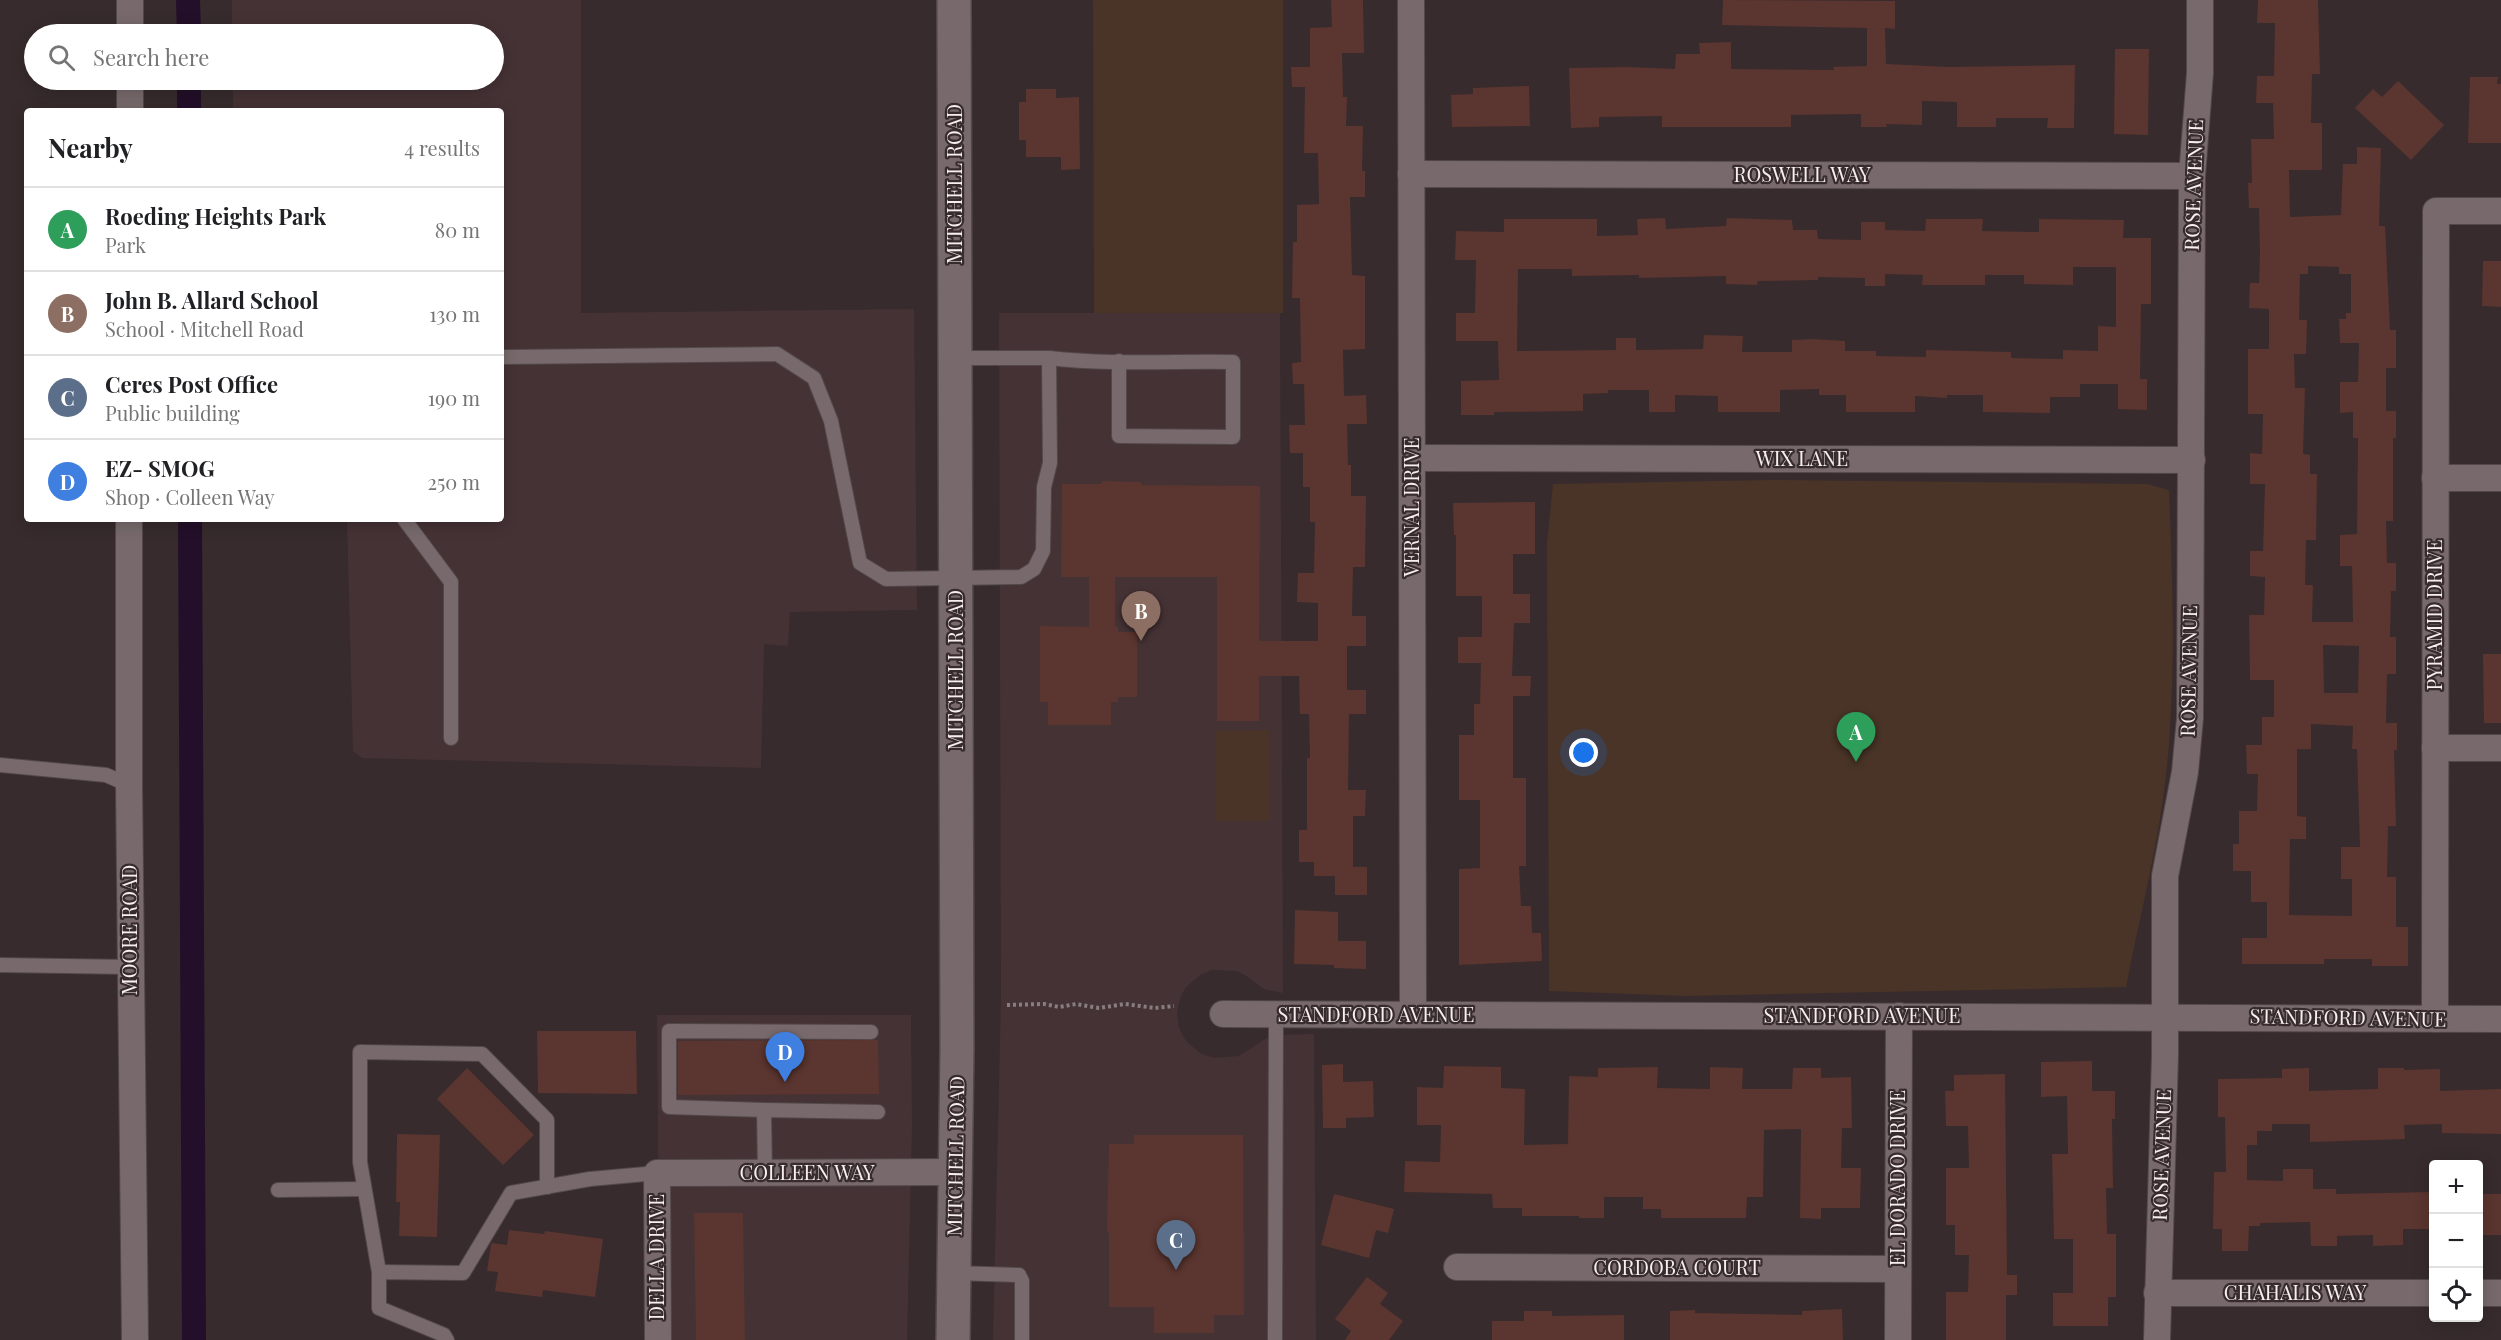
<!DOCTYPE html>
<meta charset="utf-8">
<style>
:root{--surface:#fff;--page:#f2f2f2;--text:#202124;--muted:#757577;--line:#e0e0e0;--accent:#566d2c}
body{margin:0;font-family:"Playfair Display",serif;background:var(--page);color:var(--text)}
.controls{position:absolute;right:18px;bottom:18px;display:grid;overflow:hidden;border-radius:6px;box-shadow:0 3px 15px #0003}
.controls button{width:54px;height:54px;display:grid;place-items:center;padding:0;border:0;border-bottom:2px solid var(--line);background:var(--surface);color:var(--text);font:30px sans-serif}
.you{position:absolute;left:1584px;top:753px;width:21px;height:21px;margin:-15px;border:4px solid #fff;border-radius:50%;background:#1a73e8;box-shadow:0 0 0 9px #1a73e833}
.badge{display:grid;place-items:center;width:39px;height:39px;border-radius:50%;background:var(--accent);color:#fff;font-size:20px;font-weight:700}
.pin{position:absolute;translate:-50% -50px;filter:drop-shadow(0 2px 3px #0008)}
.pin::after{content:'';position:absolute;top:32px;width:21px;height:18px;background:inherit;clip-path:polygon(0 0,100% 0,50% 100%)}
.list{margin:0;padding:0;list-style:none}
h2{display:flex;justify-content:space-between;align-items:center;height:78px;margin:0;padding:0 24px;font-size:26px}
h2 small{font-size:20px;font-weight:400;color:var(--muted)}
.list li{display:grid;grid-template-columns:39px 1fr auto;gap:18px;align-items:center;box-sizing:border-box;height:84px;padding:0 24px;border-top:2px solid var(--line)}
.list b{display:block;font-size:22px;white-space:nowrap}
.list p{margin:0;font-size:20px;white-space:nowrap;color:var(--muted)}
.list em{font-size:20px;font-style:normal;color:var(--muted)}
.icon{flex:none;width:33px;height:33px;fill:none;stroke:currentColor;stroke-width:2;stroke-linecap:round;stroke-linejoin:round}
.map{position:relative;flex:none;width:2501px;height:1340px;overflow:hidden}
.search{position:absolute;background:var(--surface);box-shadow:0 3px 15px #0003;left:24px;top:24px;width:480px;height:66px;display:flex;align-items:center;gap:15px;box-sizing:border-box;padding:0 21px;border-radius:33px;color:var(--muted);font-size:22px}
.panel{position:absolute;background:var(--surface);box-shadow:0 3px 15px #0003;left:24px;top:108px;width:480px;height:414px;border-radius:6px}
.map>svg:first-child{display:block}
</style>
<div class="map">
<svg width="2501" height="1340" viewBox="0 0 2501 1340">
<rect width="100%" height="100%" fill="#372b2d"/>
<g fill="#453235">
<path d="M 232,0 L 581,0 L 581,313 L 914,309 L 917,610 L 790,612 L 788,646 L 764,644 L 761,768 L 362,758 L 353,751 L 347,519 L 501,519 L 501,111 L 233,111 L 233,80 L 494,80 L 494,34 L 232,34 Z"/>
<path d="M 999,313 L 1280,313 L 1283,993 L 1264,989 L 1245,975 L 1236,971 L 1212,970 L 1200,975 L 1186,987 L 1180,998 L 1177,1013 L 1179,1028 L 1186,1041 L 1200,1053 L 1214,1058 L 1239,1056 L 1265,1039 L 1278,1035 L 1314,1034 L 1316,1340 L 993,1340 L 1001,998 Z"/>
<path d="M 657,1015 L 911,1015 L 912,1126 L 907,1340 L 660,1340 Z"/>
</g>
<g fill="#493427">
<path d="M 1093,0 L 1283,0 L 1283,313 L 1094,313 Z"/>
<path d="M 1771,480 L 2147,484 L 2169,490 C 2173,590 2177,700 2163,799 C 2154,862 2138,925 2126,987 L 1685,996 L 1549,991 L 1547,544 L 1553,484 Z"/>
<path d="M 1269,730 L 1270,821 L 1215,821 L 1215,731 Z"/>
</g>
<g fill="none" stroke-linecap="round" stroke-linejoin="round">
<g stroke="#230f29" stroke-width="24">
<path d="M 188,0 L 189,34"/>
<path d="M 189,80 L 189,111"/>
<path d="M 190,519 L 194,1340"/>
</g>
</g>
<g fill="#5b352f" fill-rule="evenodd">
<path d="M 1331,0 L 1363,0 L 1364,53 L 1342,53 L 1343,97 L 1347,97 L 1346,126 L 1363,126 L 1362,171 L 1365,171 L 1365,197 L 1350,197 L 1352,275 L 1365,276 L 1365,349 L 1343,350 L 1344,396 L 1366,395 L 1367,424 L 1347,424 L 1348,465 L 1351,465 L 1351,496 L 1366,496 L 1365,567 L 1353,567 L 1352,616 L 1366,616 L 1366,646 L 1347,646 L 1347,690 L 1366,690 L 1366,714 L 1349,714 L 1348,790 L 1366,790 L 1365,816 L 1353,816 L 1353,867 L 1367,867 L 1367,895 L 1335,895 L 1335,876 L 1314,876 L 1314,862 L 1299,862 L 1299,830 L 1307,830 L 1307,758 L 1310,758 L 1309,714 L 1300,714 L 1299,676 L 1259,676 L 1259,721 L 1217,721 L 1217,577 L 1115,577 L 1115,627 L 1118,627 L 1118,632 L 1137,632 L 1137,697 L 1118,697 L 1118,702 L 1111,702 L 1111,725 L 1048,725 L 1048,702 L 1040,702 L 1040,626 L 1089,627 L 1089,577 L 1061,577 L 1062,484 L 1102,484 L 1102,481 L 1141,482 L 1141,485 L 1260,486 L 1259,641 L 1318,641 L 1318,603 L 1297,602 L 1298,573 L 1314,573 L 1315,522 L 1310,522 L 1310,487 L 1303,487 L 1303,453 L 1290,453 L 1289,425 L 1305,425 L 1304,384 L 1293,384 L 1292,363 L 1301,362 L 1300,298 L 1292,298 L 1293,242 L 1297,242 L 1297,205 L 1319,204 L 1318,153 L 1304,153 L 1305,87 L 1292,87 L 1291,67 L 1310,67 L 1310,28 L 1332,27 Z"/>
<path d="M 1723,0 L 1895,1 L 1895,29 L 1885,28 L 1886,64 L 1949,67 L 2075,65 L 2074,128 L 2047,128 L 2048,118 L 1996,118 L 1996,127 L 1957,127 L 1957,102 L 1922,101 L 1922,125 L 1886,124 L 1887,127 L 1861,127 L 1861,114 L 1791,115 L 1791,127 L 1662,127 L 1662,116 L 1599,117 L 1599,127 L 1571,128 L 1569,68 L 1628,67 L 1675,69 L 1676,54 L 1700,54 L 1699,43 L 1731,42 L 1731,69 L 1834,70 L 1833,67 L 1867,66 L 1867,28 L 1722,25 Z"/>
<path d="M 2258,0 L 2318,0 L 2320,74 L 2312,74 L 2311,123 L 2322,123 L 2322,170 L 2289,170 L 2290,217 L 2341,215 L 2343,164 L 2357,164 L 2357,147 L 2381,148 L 2379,226 L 2385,226 L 2390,330 L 2396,330 L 2396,368 L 2386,368 L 2386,411 L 2396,411 L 2396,438 L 2393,438 L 2393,521 L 2386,521 L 2387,563 L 2396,563 L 2396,591 L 2391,591 L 2390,637 L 2396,637 L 2396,674 L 2387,674 L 2386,723 L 2397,723 L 2397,750 L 2394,750 L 2396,826 L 2388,826 L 2387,877 L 2396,877 L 2396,927 L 2408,927 L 2408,966 L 2372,966 L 2372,959 L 2324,959 L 2324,964 L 2242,964 L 2242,938 L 2267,938 L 2267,902 L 2251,902 L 2251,871 L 2233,871 L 2233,844 L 2239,844 L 2239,811 L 2257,811 L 2258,774 L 2247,774 L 2246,745 L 2262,745 L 2262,717 L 2274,717 L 2274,680 L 2250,680 L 2249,615 L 2264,615 L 2265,577 L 2250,576 L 2250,551 L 2263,551 L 2265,484 L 2250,484 L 2250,453 L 2262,454 L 2263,414 L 2248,414 L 2248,349 L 2269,349 L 2269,309 L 2249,308 L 2250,283 L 2259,283 L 2260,254 L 2259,208 L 2249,208 L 2248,183 L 2252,183 L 2251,139 L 2274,139 L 2273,103 L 2256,103 L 2257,76 L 2274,76 L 2275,23 L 2257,23 ZM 2308,266 L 2339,267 L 2339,274 L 2351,274 L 2351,313 L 2346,313 L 2346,319 L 2339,319 L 2340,343 L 2359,343 L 2358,382 L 2340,382 L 2340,413 L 2353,412 L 2353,438 L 2358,438 L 2357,534 L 2340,535 L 2340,566 L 2352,566 L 2353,622 L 2312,622 L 2313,585 L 2305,585 L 2306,540 L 2316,540 L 2317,474 L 2310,474 L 2310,455 L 2303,454 L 2305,388 L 2295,388 L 2294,354 L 2306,354 L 2307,320 L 2299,320 L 2300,274 L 2308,274 ZM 2323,645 L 2359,646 L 2358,693 L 2324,693 ZM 2311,724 L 2353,726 L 2352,749 L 2357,749 L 2360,847 L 2341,847 L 2341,879 L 2352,879 L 2352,916 L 2289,915 L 2290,839 L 2306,839 L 2306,817 L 2297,816 L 2297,749 L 2311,749 Z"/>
<path d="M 2115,49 L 2149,49 L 2148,135 L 2114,134 Z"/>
<path d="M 2470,77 L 2498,77 L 2497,84 L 2501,84 L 2501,143 L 2468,143 Z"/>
<path d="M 2398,81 L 2444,125 L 2411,160 L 2355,108 L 2373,89 L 2382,97 Z"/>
<path d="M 1529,86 L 1530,126 L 1452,127 L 1451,95 L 1473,94 L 1473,88 Z"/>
<path d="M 1026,89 L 1056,89 L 1056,98 L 1079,97 L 1080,169 L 1061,170 L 1061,157 L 1026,157 L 1026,140 L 1019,140 L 1019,102 L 1026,102 Z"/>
<path d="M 1665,218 L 1666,229 L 1726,226 L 1727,218 L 1792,220 L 1793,230 L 1817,230 L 1818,239 L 1861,240 L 1861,222 L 1885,222 L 1885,230 L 1925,231 L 1926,219 L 1983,219 L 1982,231 L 2039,232 L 2039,219 L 2124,220 L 2123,238 L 2151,238 L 2151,304 L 2141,304 L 2140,379 L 2147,379 L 2147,410 L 2118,409 L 2118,384 L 2080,384 L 2080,397 L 2050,397 L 2050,413 L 1983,412 L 1983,395 L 1947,395 L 1947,398 L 1915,396 L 1915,412 L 1846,412 L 1846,395 L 1819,395 L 1819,389 L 1780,390 L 1780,412 L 1718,412 L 1718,396 L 1675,395 L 1675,412 L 1649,412 L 1649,390 L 1608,390 L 1608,393 L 1583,394 L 1583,411 L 1494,412 L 1494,415 L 1461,415 L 1461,381 L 1499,380 L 1498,341 L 1456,341 L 1456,313 L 1475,313 L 1476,260 L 1455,260 L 1456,231 L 1504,232 L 1504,219 L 1597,219 L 1597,236 L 1638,235 L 1637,219 ZM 2073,267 L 2116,267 L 2116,327 L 2098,326 L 2098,351 L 2063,350 L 2063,359 L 2011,358 L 2011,352 L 1926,350 L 1926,357 L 1876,356 L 1876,351 L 1845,351 L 1845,341 L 1813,339 L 1792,340 L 1792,352 L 1742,352 L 1743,336 L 1704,335 L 1703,349 L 1636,350 L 1636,338 L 1616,338 L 1616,350 L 1517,351 L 1518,269 L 1572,269 L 1572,276 L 1639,275 L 1639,278 L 1726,276 L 1726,284 L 1757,285 L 1758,281 L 1818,280 L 1818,277 L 1865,278 L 1865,286 L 1885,286 L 1885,274 L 1923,275 L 1922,285 L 1985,285 L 1985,275 L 2024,275 L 2024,284 L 2073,285 Z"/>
<path d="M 2483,261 L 2501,261 L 2501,307 L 2482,306 Z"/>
<path d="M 1535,502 L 1535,554 L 1513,554 L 1513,594 L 1530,594 L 1530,623 L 1514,623 L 1512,676 L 1531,676 L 1530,696 L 1513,696 L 1513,778 L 1526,778 L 1526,866 L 1519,866 L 1521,906 L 1531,906 L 1532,933 L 1541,933 L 1542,961 L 1459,965 L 1459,869 L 1480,868 L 1480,800 L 1459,800 L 1459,735 L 1474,735 L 1474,704 L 1480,704 L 1481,663 L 1458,663 L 1458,637 L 1482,637 L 1482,596 L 1456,596 L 1456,535 L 1454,535 L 1453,503 Z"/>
<path d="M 2483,654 L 2501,654 L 2501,723 L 2484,723 Z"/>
<path d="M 1295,910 L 1338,912 L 1338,941 L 1366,941 L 1366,969 L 1334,968 L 1334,965 L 1294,964 Z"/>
<path d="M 537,1031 L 636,1031 L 637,1094 L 538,1093 Z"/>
<path d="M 878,1040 L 879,1094 L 678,1095 L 678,1041 Z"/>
<path d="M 2092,1061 L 2092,1091 L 2115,1091 L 2115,1119 L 2112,1119 L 2113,1188 L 2106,1188 L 2107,1234 L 2116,1234 L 2116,1297 L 2108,1297 L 2108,1326 L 2053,1326 L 2053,1293 L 2073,1293 L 2073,1239 L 2054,1239 L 2052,1154 L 2068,1154 L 2067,1096 L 2041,1097 L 2041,1062 Z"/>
<path d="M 1343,1064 L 1343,1082 L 1373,1081 L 1374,1117 L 1346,1118 L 1346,1128 L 1323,1128 L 1322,1065 Z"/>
<path d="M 1444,1066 L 1501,1067 L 1501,1088 L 1525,1089 L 1524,1145 L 1568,1144 L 1569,1076 L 1598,1077 L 1598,1068 L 1658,1067 L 1657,1088 L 1710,1089 L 1710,1067 L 1743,1068 L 1742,1089 L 1792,1089 L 1793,1068 L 1821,1068 L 1821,1078 L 1851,1077 L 1852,1128 L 1842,1128 L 1841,1168 L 1861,1168 L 1860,1208 L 1821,1208 L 1821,1219 L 1800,1218 L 1801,1129 L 1764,1130 L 1763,1197 L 1747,1197 L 1746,1218 L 1661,1218 L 1661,1209 L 1643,1209 L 1643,1197 L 1604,1197 L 1604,1218 L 1579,1218 L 1579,1216 L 1522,1216 L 1522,1208 L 1493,1208 L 1492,1194 L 1404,1192 L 1405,1161 L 1440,1162 L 1441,1125 L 1417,1125 L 1417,1087 L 1443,1088 Z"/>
<path d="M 467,1068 L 534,1135 L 503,1165 L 437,1099 Z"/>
<path d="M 2309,1068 L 2309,1091 L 2378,1089 L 2378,1068 L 2404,1068 L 2404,1070 L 2440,1069 L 2440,1091 L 2501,1089 L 2501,1134 L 2442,1133 L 2442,1124 L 2404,1125 L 2405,1139 L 2310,1142 L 2310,1124 L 2272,1124 L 2272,1131 L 2257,1131 L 2257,1145 L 2247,1145 L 2247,1180 L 2283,1181 L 2283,1169 L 2313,1169 L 2313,1189 L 2336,1189 L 2336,1194 L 2433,1192 L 2433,1229 L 2403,1229 L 2403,1245 L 2373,1246 L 2373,1235 L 2337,1236 L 2337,1246 L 2311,1246 L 2310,1222 L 2260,1223 L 2260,1226 L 2249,1226 L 2248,1251 L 2222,1251 L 2222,1229 L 2213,1229 L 2214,1172 L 2226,1172 L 2225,1117 L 2218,1117 L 2218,1079 L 2282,1078 L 2282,1069 Z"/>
<path d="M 2005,1074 L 2007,1275 L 2017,1275 L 2017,1295 L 2006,1295 L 2006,1340 L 1946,1340 L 1946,1292 L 1968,1292 L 1969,1255 L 1955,1255 L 1955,1225 L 1946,1225 L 1946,1168 L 1969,1168 L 1968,1126 L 1946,1126 L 1945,1091 L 1954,1091 L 1954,1075 Z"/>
<path d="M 397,1134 L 440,1135 L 437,1237 L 399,1236 L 400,1202 L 396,1202 Z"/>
<path d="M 1134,1135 L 1243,1135 L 1244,1315 L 1214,1315 L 1214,1333 L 1154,1333 L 1154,1307 L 1109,1307 L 1109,1232 L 1107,1233 L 1109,1144 L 1134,1144 Z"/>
<path d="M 1334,1194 L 1394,1209 L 1388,1233 L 1376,1230 L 1369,1258 L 1321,1245 Z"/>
<rect x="2480" y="1194" width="21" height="41"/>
<path d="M 694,1213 L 743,1213 L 745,1340 L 696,1340 Z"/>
<path d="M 509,1230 L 544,1234 L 545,1231 L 603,1239 L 595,1297 L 543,1290 L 542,1297 L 495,1291 L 498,1272 L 487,1271 L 491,1244 L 492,1243 L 507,1245 Z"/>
<path d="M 1367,1277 L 1388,1293 L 1380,1304 L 1403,1321 L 1389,1340 L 1345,1340 L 1351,1331 L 1335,1319 Z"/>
<path d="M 1842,1309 L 1843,1340 L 1670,1340 L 1670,1311 L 1695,1310 L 1695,1313 L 1802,1315 L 1802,1311 Z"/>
<path d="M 1524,1311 L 1552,1311 L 1552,1316 L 1624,1315 L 1624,1340 L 1492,1340 L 1492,1321 L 1524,1321 Z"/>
</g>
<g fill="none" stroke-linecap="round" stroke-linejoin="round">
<defs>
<g id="service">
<path d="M 501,357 L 777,354 L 814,378 L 831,421 L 860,563 L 886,579 L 1021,577 L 1034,569 L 1043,551 L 1044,487 L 1050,463 L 1049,358 L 956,358"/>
<path d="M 1049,358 C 1110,365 1172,361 1233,362 L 1233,437 L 1119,436 L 1119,361"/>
<path d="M 404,519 L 451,582 L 451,738"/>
<path d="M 0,765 L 106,775 L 129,785"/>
<path d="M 0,965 L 130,967"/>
<path d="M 764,1110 L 669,1107 L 669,1031 L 871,1032"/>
<path d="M 765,1173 L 764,1110 L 878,1112"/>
<path d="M 278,1190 L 364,1189"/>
<path d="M 379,1272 L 360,1162 L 360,1052 L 482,1054 L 547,1120 L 547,1187"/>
<path d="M 955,1273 L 1019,1275 L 1022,1281 L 1022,1340"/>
<path d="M 447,1340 L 444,1335 L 379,1308 L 379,1272 L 463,1273 L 511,1193 L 590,1179 L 657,1173"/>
<path d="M 1275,1340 L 1276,1014"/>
</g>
<g id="minor">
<path d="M 1411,0 L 1413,1015"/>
<path d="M 130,34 L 130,0"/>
<path d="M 130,111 L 130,80"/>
<path d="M 1411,174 L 2192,176"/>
<path d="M 1412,458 L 2192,460"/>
<path d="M 2435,478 L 2501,478"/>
<path d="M 129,519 L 129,785 L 135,1340"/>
<path d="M 2435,748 L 2501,748"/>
<path d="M 1223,1014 L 2501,1019"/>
<path d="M 2435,1019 L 2436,211 L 2501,211"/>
<path d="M 1457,1267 L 1898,1269"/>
<path d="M 2157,1293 L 2434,1293"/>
<path d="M 2478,1293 L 2501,1293"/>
<path d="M 658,1340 L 657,1173 L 957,1172"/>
<path d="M 1898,1340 L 1899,1016"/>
<path d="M 2157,1340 L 2165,1055 L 2165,876 L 2185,772 L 2190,718 L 2192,176 L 2200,73 L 2200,0"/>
</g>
<path id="tertiary" d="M 953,1340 L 957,1048 L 954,0"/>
</defs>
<use href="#service" stroke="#524849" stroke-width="16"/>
<use href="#minor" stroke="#524849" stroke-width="28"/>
<use href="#tertiary" stroke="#524849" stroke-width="36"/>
<path stroke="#887e7f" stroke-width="4" stroke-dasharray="3 3" stroke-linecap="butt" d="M 1007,1005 L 1044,1004 L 1059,1007 L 1076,1004 L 1099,1008 L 1125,1004 L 1155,1008 L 1174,1006"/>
<use href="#service" stroke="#786a6c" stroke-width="14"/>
<use href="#minor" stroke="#786a6c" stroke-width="26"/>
<use href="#tertiary" stroke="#786a6c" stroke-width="33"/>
</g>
<g text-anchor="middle" stroke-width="4.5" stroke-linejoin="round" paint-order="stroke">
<g font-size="20" fill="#f6eeef" stroke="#372b2d">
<text x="1802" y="182">ROSWELL WAY</text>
<text transform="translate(955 184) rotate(-90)" y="7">MITCHELL ROAD</text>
<text transform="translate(2194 185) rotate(-88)" y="7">ROSE AVENUE</text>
<text x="1802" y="466">WIX LANE</text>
<text transform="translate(1412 507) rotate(-90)" y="7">VERNAL DRIVE</text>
<text transform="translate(2435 615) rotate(-90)" y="7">PYRAMID DRIVE</text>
<text transform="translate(956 670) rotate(-90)" y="7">MITCHELL ROAD</text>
<text transform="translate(2189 671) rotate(-89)" y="7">ROSE AVENUE</text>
<text transform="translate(130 930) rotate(-90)" y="7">MOORE ROAD</text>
<text x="1376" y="1022">STANDFORD AVENUE</text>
<text x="1862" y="1023">STANDFORD AVENUE</text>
<text transform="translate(2348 1018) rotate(1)" y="7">STANDFORD AVENUE</text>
<text transform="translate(2162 1155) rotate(-88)" y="7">ROSE AVENUE</text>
<text transform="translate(956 1156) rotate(-89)" y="7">MITCHELL ROAD</text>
<text x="807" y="1180">COLLEEN WAY</text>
<text transform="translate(1898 1178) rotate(-90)" y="7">EL DORADO DRIVE</text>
<text transform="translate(657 1257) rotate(-90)" y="7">DELLA DRIVE</text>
<text x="1677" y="1275">CORDOBA COURT</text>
<text x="2295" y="1300">CHAHALIS WAY</text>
</g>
</g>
</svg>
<div class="controls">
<button>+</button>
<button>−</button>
<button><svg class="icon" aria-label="locate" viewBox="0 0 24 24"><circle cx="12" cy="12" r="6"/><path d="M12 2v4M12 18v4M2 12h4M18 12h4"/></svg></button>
</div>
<div class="you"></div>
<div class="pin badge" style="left:1856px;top:762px;background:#2e9e5b">A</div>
<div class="pin badge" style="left:1141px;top:641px;background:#8d6e63">B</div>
<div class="pin badge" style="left:1176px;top:1270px;background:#5c6f8a">C</div>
<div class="pin badge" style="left:785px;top:1082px;background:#3f7fe0">D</div>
<div class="search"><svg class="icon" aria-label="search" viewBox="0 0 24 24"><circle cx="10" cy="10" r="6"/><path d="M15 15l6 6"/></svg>Search here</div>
<section class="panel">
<h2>Nearby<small>4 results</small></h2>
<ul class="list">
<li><span class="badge" style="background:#2e9e5b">A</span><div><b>Roeding Heights Park</b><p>Park</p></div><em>80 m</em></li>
<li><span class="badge" style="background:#8d6e63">B</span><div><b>John B. Allard School</b><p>School · Mitchell Road</p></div><em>130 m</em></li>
<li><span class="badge" style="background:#5c6f8a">C</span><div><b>Ceres Post Office</b><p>Public building</p></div><em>190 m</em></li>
<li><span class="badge" style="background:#3f7fe0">D</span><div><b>EZ- SMOG</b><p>Shop · Colleen Way</p></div><em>250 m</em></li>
</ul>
</section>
</div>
